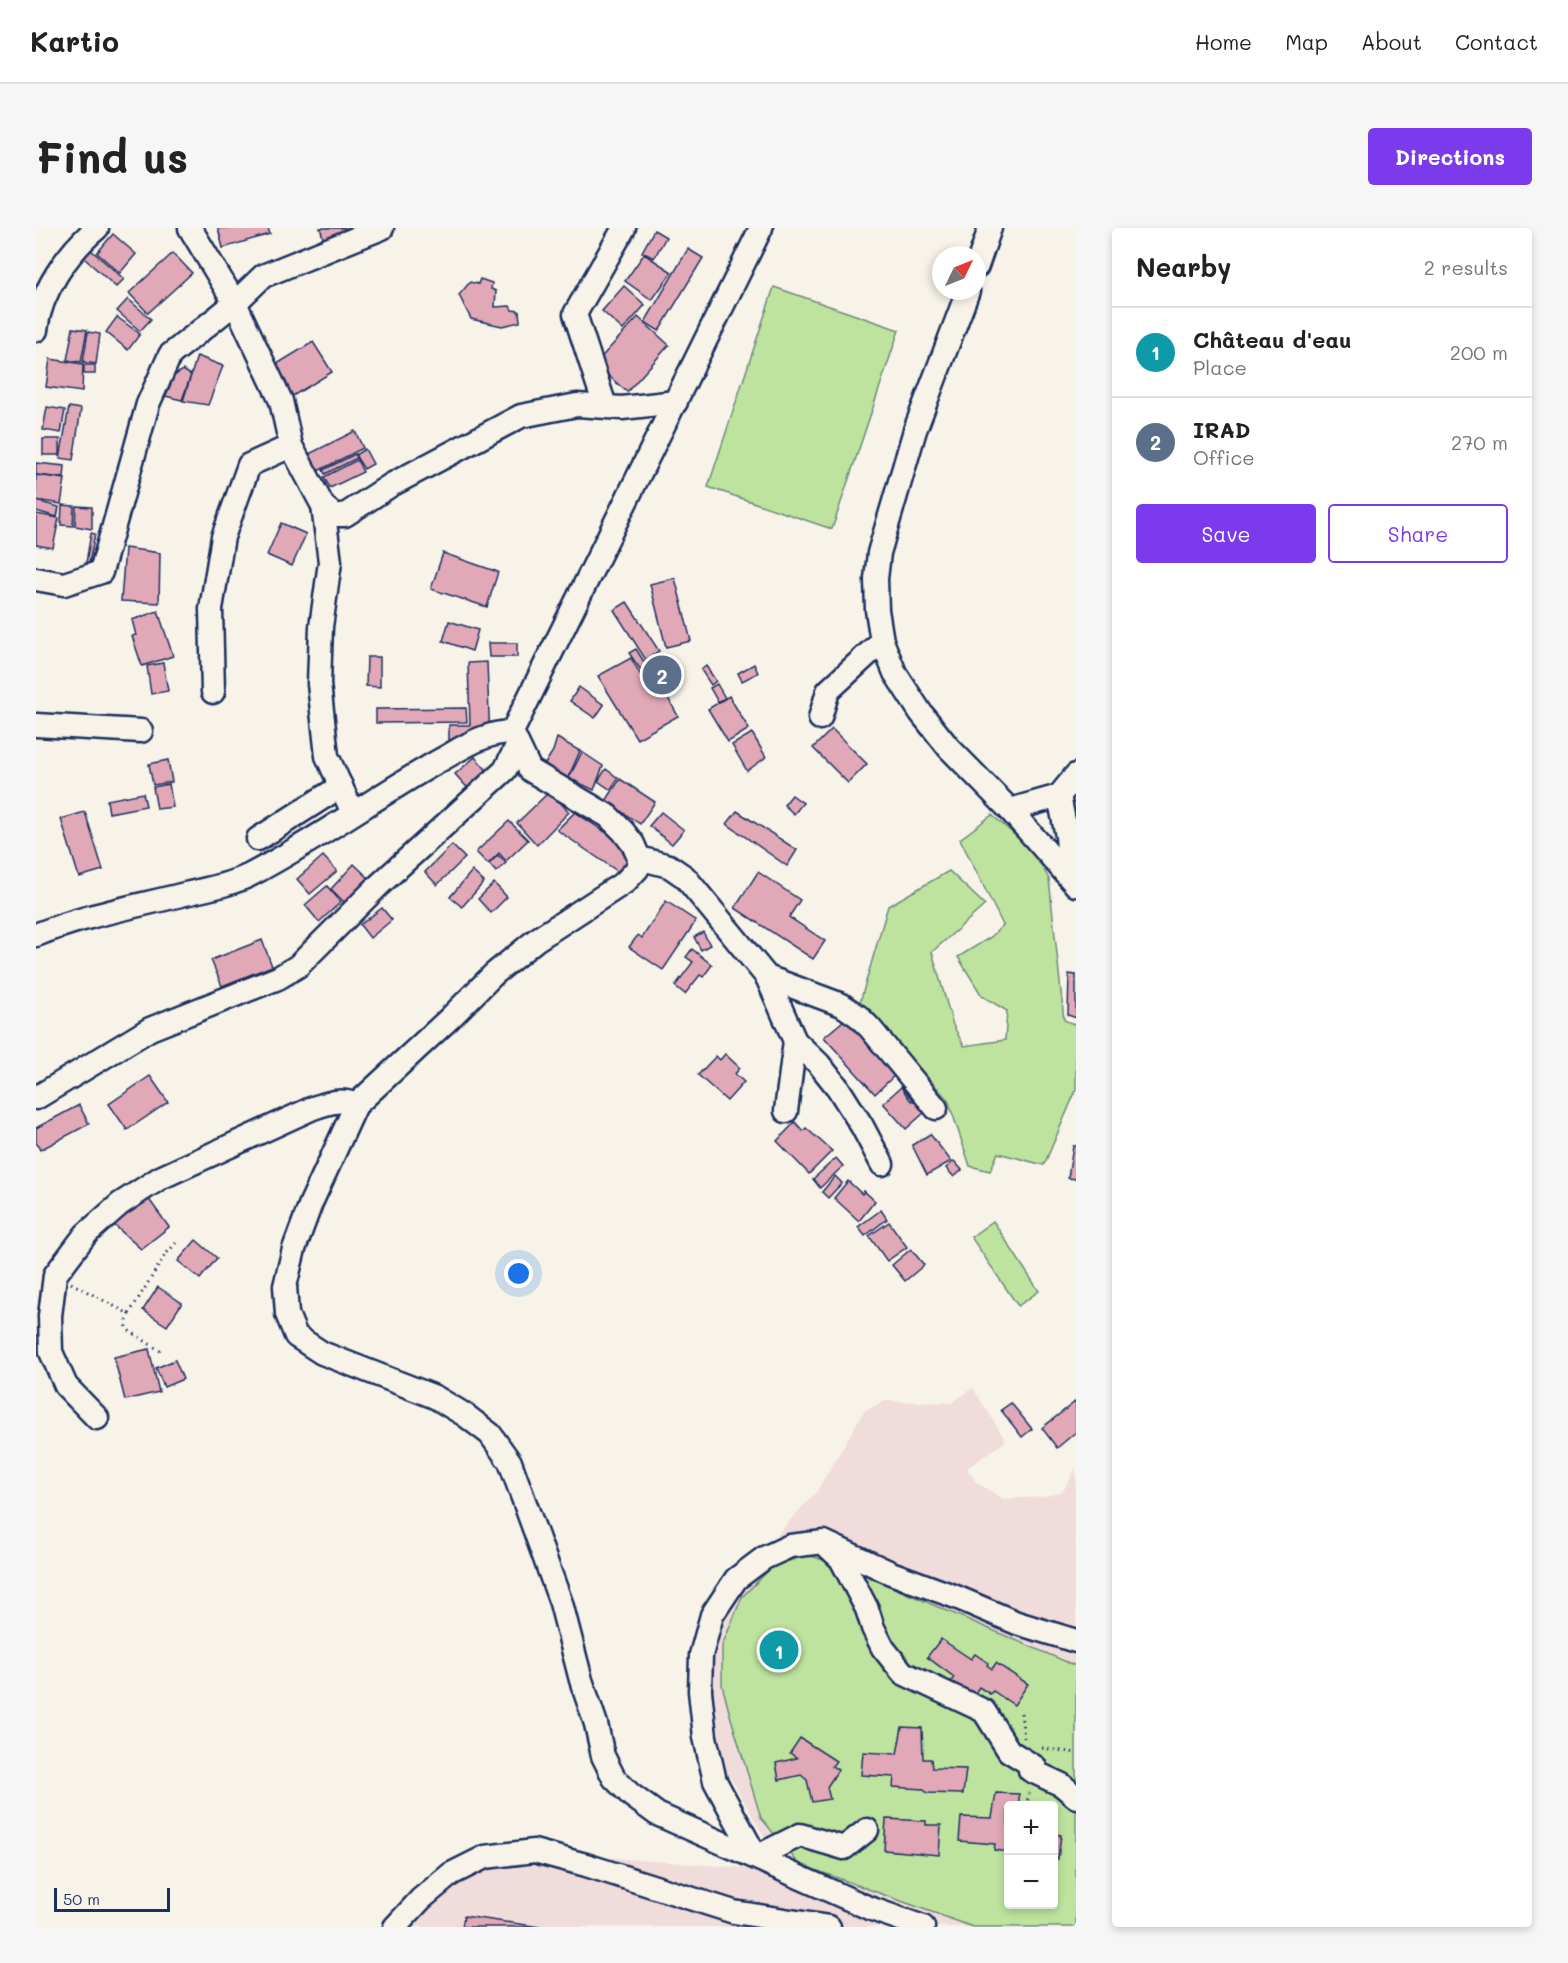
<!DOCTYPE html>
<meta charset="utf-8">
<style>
:root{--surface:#fff;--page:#f6f6f6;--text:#222;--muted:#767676;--line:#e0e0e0;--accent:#7c3aed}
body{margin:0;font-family:Mali,sans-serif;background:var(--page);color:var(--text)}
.controls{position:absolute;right:18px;bottom:18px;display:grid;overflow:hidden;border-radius:6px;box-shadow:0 3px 9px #0003}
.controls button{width:54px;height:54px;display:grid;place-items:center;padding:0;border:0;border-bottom:2px solid var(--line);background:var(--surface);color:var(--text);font:30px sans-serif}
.compass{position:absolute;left:896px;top:18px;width:54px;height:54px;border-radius:50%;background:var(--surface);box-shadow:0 3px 9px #0003;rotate:47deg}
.scale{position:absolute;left:18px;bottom:15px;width:116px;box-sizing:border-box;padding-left:6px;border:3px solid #1b2f5e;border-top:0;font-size:16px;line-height:21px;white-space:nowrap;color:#1b2f5e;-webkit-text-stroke:4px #f7f3e8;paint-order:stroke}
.you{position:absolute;left:483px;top:1046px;width:21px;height:21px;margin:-15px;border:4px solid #fff;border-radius:50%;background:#1a73e8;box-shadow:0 0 0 9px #1a73e833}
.badge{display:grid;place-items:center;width:39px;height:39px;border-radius:50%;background:var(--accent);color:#fff;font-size:20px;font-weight:700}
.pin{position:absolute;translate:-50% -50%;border:3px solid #fff;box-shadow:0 2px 6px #0006}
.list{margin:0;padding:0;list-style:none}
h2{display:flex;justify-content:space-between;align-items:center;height:78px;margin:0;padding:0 24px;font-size:26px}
h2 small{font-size:20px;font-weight:400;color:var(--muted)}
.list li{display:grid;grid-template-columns:39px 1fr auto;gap:18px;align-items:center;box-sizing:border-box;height:90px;padding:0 24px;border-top:2px solid var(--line)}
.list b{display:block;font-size:22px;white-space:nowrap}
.list p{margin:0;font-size:20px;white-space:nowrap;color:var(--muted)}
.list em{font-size:20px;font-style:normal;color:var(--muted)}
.actions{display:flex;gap:12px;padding:18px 24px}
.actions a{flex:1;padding:14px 0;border:2px solid var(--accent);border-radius:6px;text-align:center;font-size:21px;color:var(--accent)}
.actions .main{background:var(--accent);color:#fff}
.map{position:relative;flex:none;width:1040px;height:1699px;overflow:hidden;border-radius:6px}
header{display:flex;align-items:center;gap:36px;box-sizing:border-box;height:84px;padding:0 30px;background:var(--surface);border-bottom:2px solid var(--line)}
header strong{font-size:28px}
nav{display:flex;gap:33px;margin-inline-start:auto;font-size:21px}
.intro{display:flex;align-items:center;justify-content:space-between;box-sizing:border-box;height:144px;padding:0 36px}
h1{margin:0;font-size:42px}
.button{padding:15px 27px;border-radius:6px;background:var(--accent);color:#fff;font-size:21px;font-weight:700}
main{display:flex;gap:36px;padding:0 36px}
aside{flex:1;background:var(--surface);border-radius:6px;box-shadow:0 3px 9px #0003}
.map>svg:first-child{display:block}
</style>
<header>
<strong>Kartio</strong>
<nav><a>Home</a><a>Map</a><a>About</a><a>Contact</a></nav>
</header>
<div class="intro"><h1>Find us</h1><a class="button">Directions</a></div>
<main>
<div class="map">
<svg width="1040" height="1699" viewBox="0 0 1040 1699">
<rect width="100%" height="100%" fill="#f7f3e8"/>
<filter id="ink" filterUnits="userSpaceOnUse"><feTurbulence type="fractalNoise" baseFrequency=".0167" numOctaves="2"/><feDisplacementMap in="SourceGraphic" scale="12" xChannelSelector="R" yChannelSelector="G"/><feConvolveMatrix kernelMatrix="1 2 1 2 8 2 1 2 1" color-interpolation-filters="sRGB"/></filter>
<g filter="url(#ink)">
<path fill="#f0dcda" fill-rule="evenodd" d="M 937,1160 L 970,1213 L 931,1240 L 940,1254 L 967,1271 L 1007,1269 L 1027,1263 L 1040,1240 L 1040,1699 L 371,1699 L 389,1672 L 452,1631 L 500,1624 L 748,1643 L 683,1530 L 668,1451 L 680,1385 L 718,1332 L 781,1263 L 828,1183 L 849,1173 L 916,1175 ZM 972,1578 L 1017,1578 L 1017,1676 L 972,1676 Z"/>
<g fill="#bee39e" stroke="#6c897e" stroke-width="1.5" fill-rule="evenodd">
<path d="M 738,59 L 863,102 L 796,301 L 672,259 Z"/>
<path d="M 956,587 L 998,624 L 1013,651 L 1028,792 L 1040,797 L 1040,862 L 1008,937 L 962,925 L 954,943 L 934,938 L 912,872 L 824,774 L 852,678 L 913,643 L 949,677 L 896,724 L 917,797 L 928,818 L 969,812 L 971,783 L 946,768 L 922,729 L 955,709 L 967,697 L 924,611 Z"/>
<path d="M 957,993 L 1003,1063 L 982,1078 L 935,1009 Z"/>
<path d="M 772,1327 L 809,1339 L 1040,1438 L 1040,1699 L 937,1699 L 763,1636 L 725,1590 L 694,1487 L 686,1457 L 686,1418 L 706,1369 L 737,1338 ZM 972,1578 L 1017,1578 L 1017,1676 L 972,1676 Z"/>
</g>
<g fill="#e1a8b8" stroke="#1b2f5e" stroke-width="1.5">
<path d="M 182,0 L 232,0 L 234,6 L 187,20 Z"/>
<path d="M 284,0 L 324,0 L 288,12 Z"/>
<path d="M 618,2 L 630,9 L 618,30 L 606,24 Z"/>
<path d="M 77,6 L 100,26 L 84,45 L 61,25 Z"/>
<path d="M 652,21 L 667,30 L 623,103 L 609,94 Z"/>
<path d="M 55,22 L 88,51 L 80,59 L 48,30 Z"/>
<path d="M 137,25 L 156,45 L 112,85 L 93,65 Z"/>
<path d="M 608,26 L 636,44 L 616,72 L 589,53 Z"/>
<path d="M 444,51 L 456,55 L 455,61 L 460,63 L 459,79 L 474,78 L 476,82 L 483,83 L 484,94 L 466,98 L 435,91 L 423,67 L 434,54 L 442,56 Z"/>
<path d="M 588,58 L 609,77 L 587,102 L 566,83 Z"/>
<path d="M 92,71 L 115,91 L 104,103 L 81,83 Z"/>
<path d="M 81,89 L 104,106 L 92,122 L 70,104 Z"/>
<path d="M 602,89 L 633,117 L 591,164 L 559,136 Z"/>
<path d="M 37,100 L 51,102 L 45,134 L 31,132 Z"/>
<path d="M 52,104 L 64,106 L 60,136 L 47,134 Z"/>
<path d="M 277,114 L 296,144 L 255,169 L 236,139 Z"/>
<path d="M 161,128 L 187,138 L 172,177 L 147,173 Z"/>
<path d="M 14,131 L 47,136 L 46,164 L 10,159 Z"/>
<rect x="48" y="137" width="11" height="9"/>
<path d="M 147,142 L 155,147 L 146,172 L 129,168 L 136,149 Z"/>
<path d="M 11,179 L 29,182 L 25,205 L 7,202 Z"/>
<path d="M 33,179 L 45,181 L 37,232 L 24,230 Z"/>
<path d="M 319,203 L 327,220 L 280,244 L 271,227 Z"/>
<rect x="7" y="211" width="17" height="16"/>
<path d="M 329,221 L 337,236 L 328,241 L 319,227 Z"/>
<path d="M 319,226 L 321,230 L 289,246 L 287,242 Z"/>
<path d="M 321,232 L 327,244 L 294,260 L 288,249 Z"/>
<path d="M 0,235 L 29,238 L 28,250 L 0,247 Z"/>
<path d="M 0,247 L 29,251 L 25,276 L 0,272 Z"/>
<path d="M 0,273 L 23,279 L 21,289 L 0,283 Z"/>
<path d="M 26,277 L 38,278 L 37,298 L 25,297 Z"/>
<path d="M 40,278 L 56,279 L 56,301 L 39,298 Z"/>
<path d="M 0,286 L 23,290 L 17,320 L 0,317 Z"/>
<path d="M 245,295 L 270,306 L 256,338 L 231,327 Z"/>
<path d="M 55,305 L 59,306 L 53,336 L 50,335 Z"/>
<path d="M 89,320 L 124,325 L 123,375 L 85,373 Z"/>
<path d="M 407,325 L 462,344 L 451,379 L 395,361 Z"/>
<path d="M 639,350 L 655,413 L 630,419 L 614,356 Z"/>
<path d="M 591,374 L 623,423 L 610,432 L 578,382 Z"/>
<path d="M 122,383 L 137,428 L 106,438 L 96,408 L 100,407 L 96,392 Z"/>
<path d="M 413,393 L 442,402 L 436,423 L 407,413 Z"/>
<path d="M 452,415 L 481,415 L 481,429 L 453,429 Z"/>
<path d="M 600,421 L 610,437 L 604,441 L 593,425 Z"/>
<path d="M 331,429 L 344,429 L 344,459 L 330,458 Z"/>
<path d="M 595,430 L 616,467 L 627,461 L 642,488 L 601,511 L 562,448 Z"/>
<path d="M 451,434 L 454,513 L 413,514 L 413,497 L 434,497 L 432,435 Z"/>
<path d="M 127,435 L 132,463 L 115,466 L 111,438 Z"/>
<path d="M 718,436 L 722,445 L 706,453 L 702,445 Z"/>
<path d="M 670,438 L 680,453 L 675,457 L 665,442 Z"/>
<path d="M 681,456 L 689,470 L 682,474 L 674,460 Z"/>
<path d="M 543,459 L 568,477 L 559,490 L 534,473 Z"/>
<path d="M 693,468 L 713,501 L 692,514 L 672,481 Z"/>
<path d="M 430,480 L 431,494 L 340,495 L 340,481 Z"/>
<path d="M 796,501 L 831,536 L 812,555 L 777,520 Z"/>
<path d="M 716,505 L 730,529 L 711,543 L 696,517 Z"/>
<path d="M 521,510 L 544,523 L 532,550 L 507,539 L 517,523 Z"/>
<path d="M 546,524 L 567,538 L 558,562 L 533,550 Z"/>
<path d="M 439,529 L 457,549 L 437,566 L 419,546 Z"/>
<path d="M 132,532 L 136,554 L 117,557 L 113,536 Z"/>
<path d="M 570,541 L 582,550 L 575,562 L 562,553 Z"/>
<path d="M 584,551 L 619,574 L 604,596 L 570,573 Z"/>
<path d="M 133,556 L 137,579 L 121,581 L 117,559 Z"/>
<path d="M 514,563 L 533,584 L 501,617 L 481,595 Z"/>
<path d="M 107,565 L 110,578 L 73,585 L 71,572 Z"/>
<path d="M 756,567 L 767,575 L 758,586 L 748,577 Z"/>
<path d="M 701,583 L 761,622 L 751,638 L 691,596 Z"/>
<path d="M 49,584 L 67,642 L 43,649 L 25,591 Z"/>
<path d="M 539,584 L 598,623 L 584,645 L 521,602 Z"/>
<path d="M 625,584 L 648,602 L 636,616 L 613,598 Z"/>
<path d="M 473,593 L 492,612 L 470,633 L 463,625 L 452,636 L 440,624 Z"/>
<path d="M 416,617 L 429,630 L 401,657 L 389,644 Z"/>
<path d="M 462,627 L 470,635 L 460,644 L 453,636 Z"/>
<path d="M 287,628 L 301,643 L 274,666 L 261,651 Z"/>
<path d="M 318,636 L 340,657 L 316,682 L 295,661 Z"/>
<path d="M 436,643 L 448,654 L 426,679 L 414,669 Z"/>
<path d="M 722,644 L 764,672 L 753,689 L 789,713 L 777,731 L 699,680 Z"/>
<path d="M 458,655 L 471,669 L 455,685 L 442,671 Z"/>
<path d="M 291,658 L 305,674 L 283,694 L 269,677 Z"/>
<path d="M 630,673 L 660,693 L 627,742 L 593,719 L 602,707 L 606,710 Z"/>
<path d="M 346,680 L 356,692 L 334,710 L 324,697 Z"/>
<path d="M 667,704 L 674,717 L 665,722 L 658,709 Z"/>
<path d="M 226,712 L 236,738 L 186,758 L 175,732 Z"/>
<path d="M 656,721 L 676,737 L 667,749 L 664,747 L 649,766 L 639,758 L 657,734 L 650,729 Z"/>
<path d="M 1033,746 L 1040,747 L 1040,790 L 1032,787 Z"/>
<path d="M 813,788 L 861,845 L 839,866 L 788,809 Z"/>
<path d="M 689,826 L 704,840 L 699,846 L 708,854 L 691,873 L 662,847 L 680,828 L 684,832 Z"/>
<path d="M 114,848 L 132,874 L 91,902 L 73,876 Z"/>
<path d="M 865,859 L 875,873 L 879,872 L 889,884 L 870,901 L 847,875 Z"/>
<path d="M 43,877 L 53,896 L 4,922 L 0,914 L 0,900 Z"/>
<path d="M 759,894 L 767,903 L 770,900 L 796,923 L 773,946 L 741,913 Z"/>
<path d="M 894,906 L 915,933 L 891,947 L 876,917 Z"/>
<path d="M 1037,918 L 1040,918 L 1040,951 L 1032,950 Z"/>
<path d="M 800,930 L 807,938 L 784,960 L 777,951 Z"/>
<path d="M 918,933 L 926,942 L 918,949 L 910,940 Z"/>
<path d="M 799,948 L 806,955 L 792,970 L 786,964 Z"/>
<path d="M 812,953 L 826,966 L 828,963 L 839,973 L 823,993 L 798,970 Z"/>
<path d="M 112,970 L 133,999 L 105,1021 L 76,995 Z"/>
<path d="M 845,982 L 851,991 L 829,1008 L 822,999 Z"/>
<path d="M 853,994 L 871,1019 L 851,1033 L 833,1008 Z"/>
<path d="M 160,1012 L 181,1030 L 164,1051 L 142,1033 Z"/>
<path d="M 875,1021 L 888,1037 L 869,1053 L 856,1037 Z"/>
<path d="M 122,1059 L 146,1075 L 131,1098 L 107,1082 Z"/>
<path d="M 113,1121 L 123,1164 L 89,1172 L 78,1129 Z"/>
<path d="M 139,1132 L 147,1151 L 128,1159 L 120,1140 Z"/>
<path d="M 1040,1173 L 1040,1204 L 1021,1220 L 1006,1200 Z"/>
<path d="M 975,1175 L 996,1201 L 986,1209 L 965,1182 Z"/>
<circle cx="743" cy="1423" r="15"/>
<path d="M 905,1411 L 935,1431 L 939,1426 L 952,1435 L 951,1437 L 956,1441 L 960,1435 L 992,1456 L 978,1477 L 957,1463 L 954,1466 L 943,1459 L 926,1485 L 903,1472 L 918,1449 L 891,1429 Z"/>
<path d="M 866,1499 L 886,1500 L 887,1531 L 895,1531 L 896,1540 L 930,1541 L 927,1566 L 891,1565 L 887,1561 L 857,1559 L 858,1549 L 825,1547 L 827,1524 L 861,1526 Z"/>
<path d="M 764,1510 L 800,1533 L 796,1538 L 802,1542 L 791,1559 L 794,1571 L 776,1574 L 771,1552 L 765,1547 L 743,1552 L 740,1535 L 761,1530 L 754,1525 Z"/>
<path d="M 960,1565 L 983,1566 L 983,1578 L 972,1578 L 972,1624 L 958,1622 L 959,1616 L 923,1613 L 925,1589 L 956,1590 Z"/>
<path d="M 850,1591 L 890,1593 L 890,1597 L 905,1597 L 903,1627 L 848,1622 Z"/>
<path d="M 1017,1606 L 1025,1607 L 1022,1631 L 1017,1631 Z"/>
<path d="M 428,1688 L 504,1699 L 426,1699 Z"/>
</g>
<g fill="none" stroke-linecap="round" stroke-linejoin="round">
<defs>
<g id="minor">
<path d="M 154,0 L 199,75 L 245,173 L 255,218 L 287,278 L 294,334 L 285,399 L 283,456 L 291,528 L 317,585"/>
<path d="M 725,0 L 476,504 L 494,542 L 572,588 L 587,603 L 597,616 L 603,630 L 602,640 L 589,654 L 500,712 L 458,746 L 414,790 L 320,877 L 275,975 L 258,1021 L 249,1058 L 251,1086 L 260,1108 L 286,1125 L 399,1169 L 429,1187 L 454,1206 L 474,1234 L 525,1375 L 545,1452 L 560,1496 L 567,1528 L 578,1550 L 595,1567 L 621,1586 L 833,1680 L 887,1699"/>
<path d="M 941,38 L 954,0"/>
<path d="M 932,63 L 879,202 L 843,325 L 840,351 L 841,382 L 846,413 L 859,445 L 885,485 L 913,520 L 974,582 L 1040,657"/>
<path d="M 0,102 C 4,64 32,24 61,0"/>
<path d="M 569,178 L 539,86 L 588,0"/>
<path d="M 287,278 L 298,287 L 309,287 L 355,257 L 485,188 L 541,177 L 586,180 L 640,174"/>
<path d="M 0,351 L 28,356 L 65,344 L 112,176 L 134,127 L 199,75 L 227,48 L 346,0"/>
<path d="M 177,464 L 175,381 L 187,309 L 213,237 L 255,218"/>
<path d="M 784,490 L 792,463 L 846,413"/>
<path d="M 0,497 L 105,503"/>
<path d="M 1023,568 L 1031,608 L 1034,648"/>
<path d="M 974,582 L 1023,568 L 1040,547"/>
<path d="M 222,611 L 305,558"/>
<path d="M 603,630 L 633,638 L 649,649 L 731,749 L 806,777 L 822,788 L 834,800 L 900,880"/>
<path d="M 0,707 C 49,687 98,679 149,666 C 170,661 194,657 214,647 C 279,613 338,570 401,534 C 425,521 448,504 476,504"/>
<path d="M 731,749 L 759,813 L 783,836 L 802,860 L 826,898 L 846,936"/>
<path d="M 0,870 L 114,801 L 242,750 L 262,738 L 343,657 L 469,542 L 481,518"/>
<path d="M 750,883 L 759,813"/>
<path d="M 61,1190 L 30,1158 L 15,1124 L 14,1088 L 19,1047 L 50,1006 L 84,976 L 124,950 L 277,880 C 292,875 305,870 320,877"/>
<path d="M 793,1320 L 805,1331 L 831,1381 L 837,1400 L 847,1420 L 867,1445 L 948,1483 L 973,1523 L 999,1539 L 994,1542 L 1026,1557 L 1040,1569"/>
<path d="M 831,1602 L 808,1620 L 764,1607 L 720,1629 L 679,1553 L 669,1509 L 664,1463 L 665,1427 L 676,1387 L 700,1351 L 728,1330 L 754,1318 L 788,1314 L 855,1345 L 920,1369 L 981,1395 L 1040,1413"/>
<path d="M 359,1699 L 385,1671 L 415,1646 L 449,1629 L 498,1623 L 550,1637 L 698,1684 L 793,1699"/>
</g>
</defs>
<use href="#minor" stroke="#1b2f5e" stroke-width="27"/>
<g stroke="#1b2f5e" stroke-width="3" stroke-dasharray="1.5 4.5" stroke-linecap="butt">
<path d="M 35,1055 L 93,1086 L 129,1027 L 140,1015"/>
<path d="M 93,1086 L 90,1096 L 92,1102 L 126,1124"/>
<path d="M 985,1485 L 988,1510"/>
<path d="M 1006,1520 L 1040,1525"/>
<path d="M 990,1578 L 994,1562"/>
</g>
<use href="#minor" stroke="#f7f3e8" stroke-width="22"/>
</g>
</g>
</svg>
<div class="controls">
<button>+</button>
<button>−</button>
</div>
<svg class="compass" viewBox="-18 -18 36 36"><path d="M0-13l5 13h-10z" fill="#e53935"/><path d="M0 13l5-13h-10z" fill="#767676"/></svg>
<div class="scale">50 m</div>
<div class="you"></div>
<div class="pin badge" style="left:743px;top:1422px;background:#0f9aa8">1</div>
<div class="pin badge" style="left:626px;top:447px;background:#5c6f8a">2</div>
</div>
<aside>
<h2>Nearby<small>2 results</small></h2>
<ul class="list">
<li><span class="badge" style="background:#0f9aa8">1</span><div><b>Château d'eau</b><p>Place</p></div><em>200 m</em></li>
<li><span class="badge" style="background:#5c6f8a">2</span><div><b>IRAD</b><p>Office</p></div><em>270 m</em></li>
</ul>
<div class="actions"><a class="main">Save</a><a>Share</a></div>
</aside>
</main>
